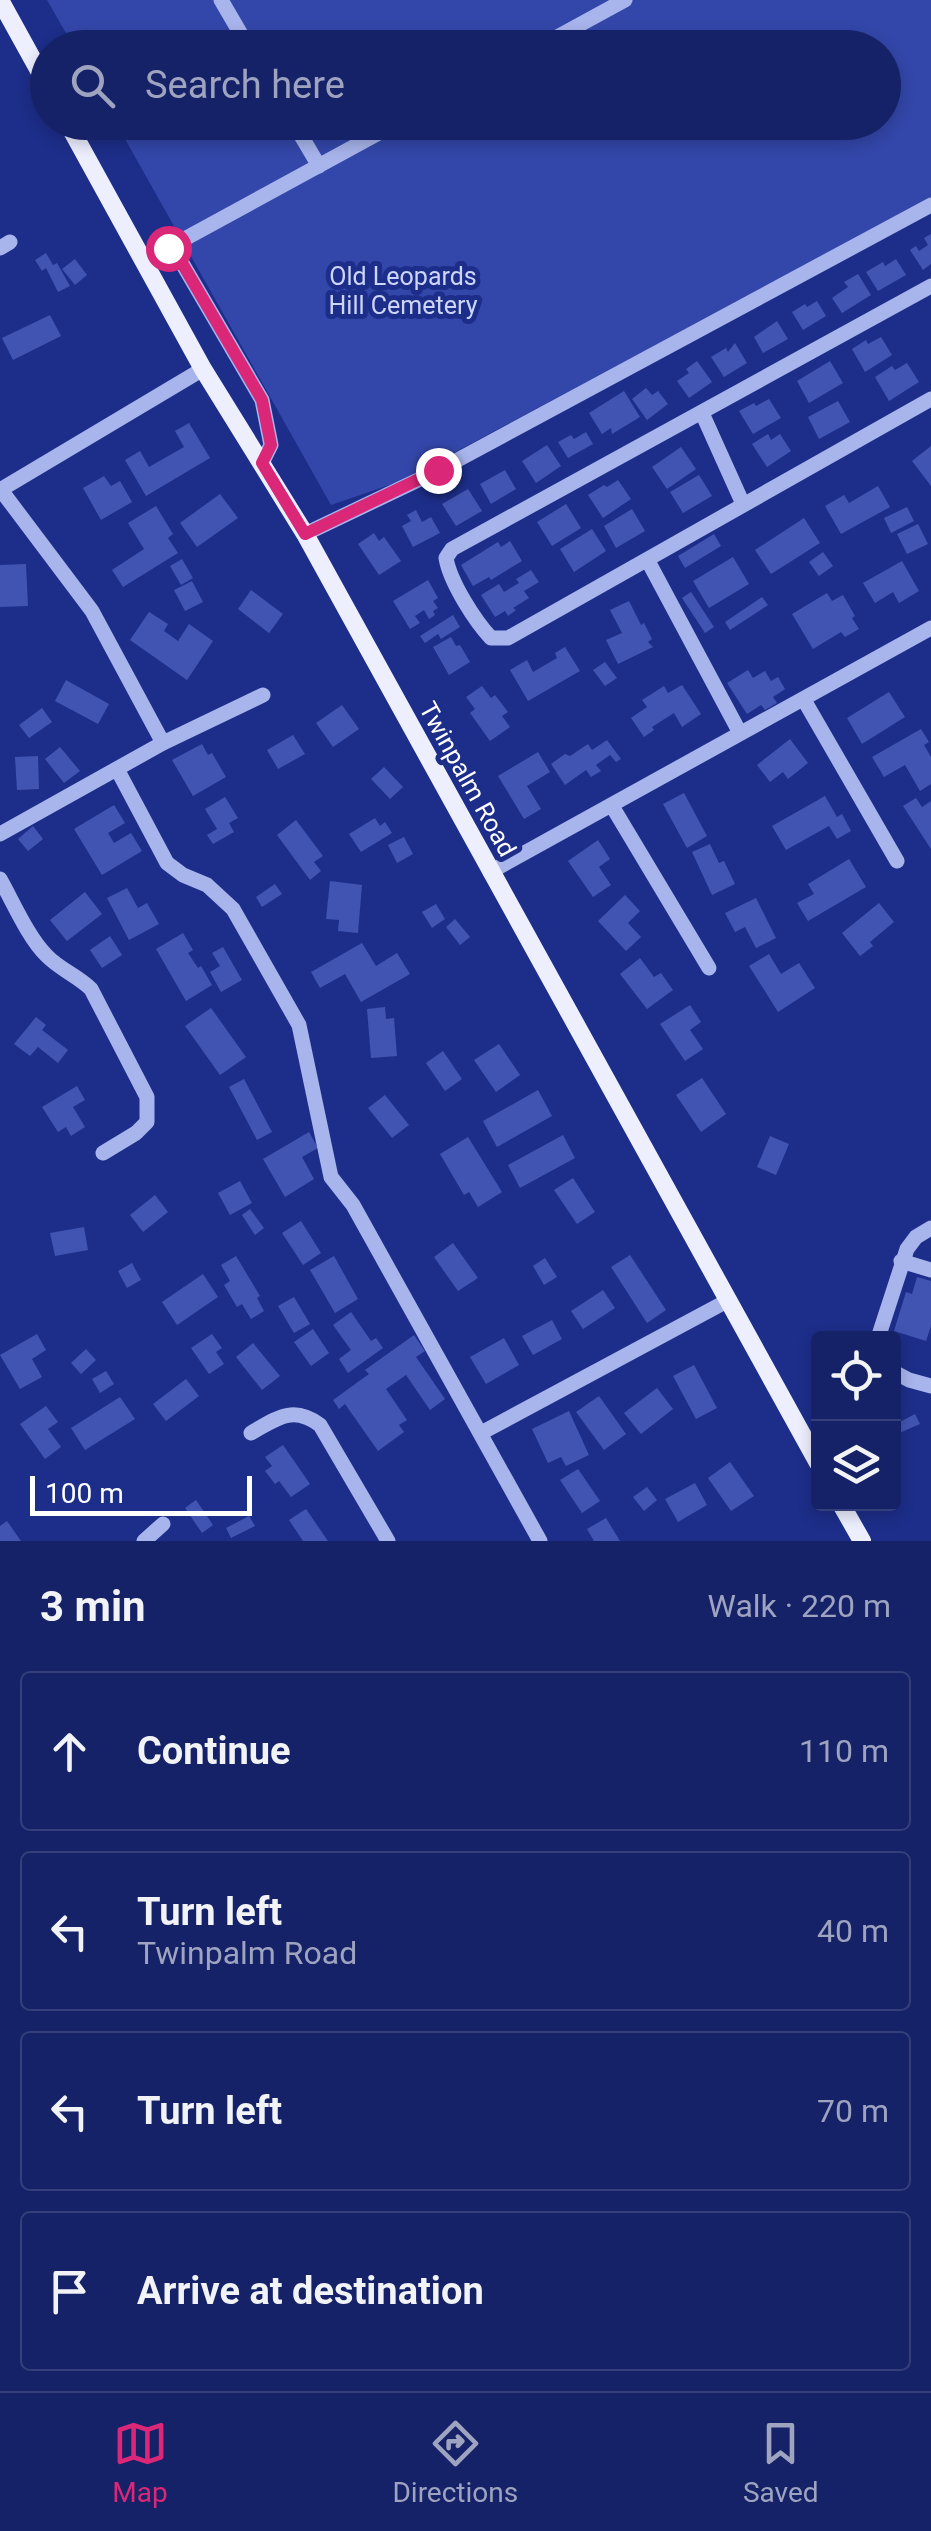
<!DOCTYPE html>
<meta charset="utf-8">
<style>
:root{--surface:#162268;--page:#1f2a6e;--text:#f1f3f6;--muted:#9ea4c0;--line:#353f7c;--accent:#db2777}
body{margin:0;font-family:Roboto,sans-serif;background:var(--page);color:var(--text)}
.controls{position:absolute;right:30px;bottom:30px;display:grid;overflow:hidden;border-radius:10px;box-shadow:0 5px 15px #0003}
.controls button{width:90px;height:90px;display:grid;place-items:center;padding:0;border:0;border-bottom:2px solid var(--line);background:var(--surface);color:var(--text);font:50px sans-serif}
.scale{position:absolute;left:30px;bottom:25px;width:222px;box-sizing:border-box;padding-left:10px;border:5px solid #fff;border-top:0;font-size:28px;line-height:35px;white-space:nowrap;color:#fff;-webkit-text-stroke:8px #1d2e8a;paint-order:stroke}
.stop{position:absolute;width:30px;height:30px;margin:-22px;border:8px solid #db2777;border-radius:50%;background:#fff}
.stop.end{background:#db2777;border-color:#fff;box-shadow:0 2px 10px #0008}
.list{margin:0;padding:0;list-style:none}
h2{display:flex;justify-content:space-between;align-items:center;height:130px;margin:0;padding:0 40px;font-size:42px}
h2 small{font-size:32px;font-weight:400;color:var(--muted)}
.list li{display:grid;grid-template-columns:65px 1fr auto;gap:30px;align-items:center;box-sizing:border-box;height:160px;margin:0 20px 20px;padding:0 20px;border:2px solid var(--line);border-radius:10px}
.list b{display:block;font-size:38px;white-space:nowrap}
.list p{margin:0;font-size:32px;white-space:nowrap;color:var(--muted)}
.list em{font-size:32px;font-style:normal;color:var(--muted)}
.icon{flex:none;width:55px;height:55px;fill:none;stroke:currentColor;stroke-width:2;stroke-linecap:round;stroke-linejoin:round}
.map{position:relative;flex:none;width:931px;height:1541px;overflow:hidden}
.search{position:absolute;background:var(--surface);box-shadow:0 5px 15px #0003;left:30px;right:30px;top:30px;height:110px;display:flex;align-items:center;gap:25px;box-sizing:border-box;padding:0 35px;border-radius:55px;color:var(--muted);font-size:38px}
.sheet{height:850px;background:var(--surface)}
nav{display:flex;justify-content:space-around;align-items:center;box-sizing:border-box;height:140px;border-top:2px solid var(--line);background:var(--surface);font-size:28px;color:var(--muted)}
nav a{display:grid;justify-items:center;gap:5px}
nav .on{color:var(--accent)}
.map>svg:first-child{display:block}
</style>
<div class="map">
<svg width="931" height="1541" viewBox="0 0 931 1541">
<rect width="100%" height="100%" fill="#1d2e8a"/>
<path fill="#3347aa" d="M 47,0 L 931,0 L 931,198 L 401,481 L 331,505 L 116,123 L 884,122 L 884,48 L 74,47 Z"/>
<g fill="#4154b1">
<path d="M 931,234 L 931,264 L 923,270 L 910,250 L 916,246 L 919,251 L 928,245 L 924,238 Z"/>
<path d="M 46,253 L 53,265 L 57,263 L 70,286 L 58,292 L 46,268 L 42,271 L 35,260 Z"/>
<path d="M 75,259 L 87,275 L 75,285 L 62,269 Z"/>
<path d="M 896,259 L 906,275 L 878,291 L 866,272 L 883,262 L 885,266 Z"/>
<path d="M 858,274 L 871,295 L 842,313 L 832,298 L 848,287 L 844,282 Z"/>
<path d="M 817,301 L 826,316 L 803,330 L 792,312 L 805,304 L 807,307 Z"/>
<path d="M 50,315 L 61,336 L 13,360 L 2,338 Z"/>
<path d="M 777,321 L 788,339 L 763,353 L 754,337 Z"/>
<path d="M 881,337 L 892,355 L 865,372 L 852,349 L 866,340 L 868,344 Z"/>
<path d="M 735,343 L 747,363 L 724,377 L 711,357 L 726,348 L 728,352 Z"/>
<path d="M 697,361 L 712,382 L 689,398 L 677,381 L 689,373 L 686,369 Z"/>
<path d="M 830,361 L 843,383 L 809,403 L 797,381 Z"/>
<path d="M 907,363 L 919,382 L 889,401 L 875,377 L 892,366 L 895,370 Z"/>
<path d="M 646,388 L 652,395 L 658,391 L 668,404 L 647,420 L 632,399 Z"/>
<path d="M 624,391 L 640,417 L 612,434 L 611,428 L 602,434 L 589,413 Z"/>
<path d="M 769,399 L 781,418 L 753,434 L 739,411 L 754,403 L 756,406 Z"/>
<path d="M 838,401 L 850,422 L 819,439 L 808,417 Z"/>
<path d="M 189,423 L 210,458 L 146,496 L 125,460 L 140,451 L 149,467 L 184,447 L 175,431 Z"/>
<path d="M 586,432 L 593,444 L 568,458 L 558,442 L 571,435 L 574,439 Z"/>
<path d="M 768,434 L 771,440 L 780,434 L 791,451 L 767,467 L 752,444 Z"/>
<path d="M 547,445 L 561,466 L 536,483 L 522,461 Z"/>
<path d="M 931,446 L 931,486 L 912,461 Z"/>
<path d="M 681,447 L 696,469 L 667,489 L 652,467 Z"/>
<path d="M 505,470 L 516,489 L 491,504 L 480,484 Z"/>
<path d="M 699,475 L 712,496 L 683,513 L 670,492 Z"/>
<path d="M 104,476 L 111,486 L 120,481 L 132,502 L 101,520 L 83,488 Z"/>
<path d="M 618,480 L 631,499 L 603,518 L 588,495 L 604,485 L 607,487 Z"/>
<path d="M 878,486 L 890,507 L 841,534 L 825,506 L 844,495 L 849,503 Z"/>
<path d="M 468,489 L 482,511 L 456,526 L 442,504 Z"/>
<path d="M 220,494 L 238,518 L 197,547 L 180,523 Z"/>
<path d="M 566,504 L 581,528 L 552,546 L 537,522 Z"/>
<path d="M 156,506 L 173,534 L 168,538 L 178,553 L 123,587 L 112,570 L 144,549 L 128,523 Z"/>
<path d="M 907,507 L 914,521 L 891,533 L 884,518 Z"/>
<path d="M 632,509 L 645,531 L 616,548 L 604,526 Z"/>
<path d="M 416,510 L 422,522 L 431,517 L 440,533 L 413,547 L 402,526 L 411,521 L 407,515 Z"/>
<path d="M 804,518 L 820,543 L 771,574 L 755,550 Z"/>
<path d="M 918,524 L 928,544 L 907,554 L 897,534 Z"/>
<path d="M 592,529 L 606,551 L 574,572 L 560,549 Z"/>
<path d="M 374,533 L 379,541 L 384,537 L 401,561 L 379,575 L 358,544 Z"/>
<path d="M 714,534 L 721,546 L 685,568 L 678,556 Z"/>
<path d="M 510,541 L 522,561 L 491,580 L 489,577 L 473,586 L 461,565 L 498,542 L 501,547 Z"/>
<path d="M 823,552 L 833,566 L 819,576 L 809,562 Z"/>
<path d="M 733,557 L 749,584 L 709,608 L 693,581 Z"/>
<path d="M 182,559 L 193,578 L 181,585 L 170,566 Z"/>
<path d="M 902,561 L 919,591 L 899,603 L 893,592 L 875,603 L 863,583 Z"/>
<path d="M 26,564 L 28,606 L 0,607 L 0,565 Z"/>
<path d="M 531,570 L 539,582 L 524,591 L 529,598 L 513,608 L 516,610 L 508,616 L 505,611 L 495,617 L 481,595 L 499,584 L 504,592 L 519,583 L 516,579 Z"/>
<path d="M 428,580 L 438,598 L 433,601 L 438,608 L 433,611 L 435,615 L 429,619 L 424,610 L 415,616 L 420,623 L 410,629 L 393,601 Z"/>
<path d="M 192,581 L 203,602 L 185,611 L 174,590 Z"/>
<path d="M 251,590 L 283,614 L 269,633 L 238,609 Z"/>
<path d="M 691,592 L 714,627 L 705,633 L 682,598 Z"/>
<path d="M 827,593 L 832,601 L 843,595 L 855,616 L 852,618 L 859,629 L 845,637 L 841,632 L 813,649 L 792,614 Z"/>
<path d="M 762,597 L 768,605 L 730,630 L 725,622 Z"/>
<path d="M 629,601 L 641,625 L 644,623 L 652,639 L 648,642 L 653,647 L 618,664 L 606,640 L 622,633 L 610,610 Z"/>
<path d="M 149,612 L 168,624 L 164,631 L 178,641 L 189,624 L 213,641 L 187,680 L 130,640 Z"/>
<path d="M 453,615 L 460,627 L 441,639 L 438,634 L 425,643 L 420,636 Z"/>
<path d="M 451,637 L 456,646 L 460,645 L 470,662 L 449,675 L 433,647 Z"/>
<path d="M 565,647 L 580,671 L 528,701 L 510,670 L 527,660 L 533,672 L 557,658 L 555,653 Z"/>
<path d="M 605,662 L 617,678 L 605,686 L 593,670 Z"/>
<path d="M 748,670 L 753,678 L 765,671 L 771,681 L 778,677 L 785,689 L 773,697 L 777,703 L 765,710 L 761,705 L 747,714 L 727,683 Z"/>
<path d="M 66,680 L 109,704 L 98,724 L 55,701 Z"/>
<path d="M 682,685 L 701,714 L 682,727 L 674,713 L 652,727 L 654,730 L 644,737 L 631,718 L 647,707 L 642,700 L 664,686 L 668,693 Z"/>
<path d="M 482,686 L 491,698 L 495,695 L 508,712 L 502,716 L 510,727 L 490,741 L 470,713 L 475,709 L 466,697 Z"/>
<path d="M 889,692 L 905,717 L 862,744 L 847,718 Z"/>
<path d="M 342,705 L 359,729 L 333,747 L 316,723 Z"/>
<path d="M 42,708 L 52,722 L 29,738 L 19,725 Z"/>
<path d="M 921,729 L 929,742 L 924,745 L 931,757 L 931,784 L 920,791 L 905,765 L 884,777 L 872,757 Z"/>
<path d="M 293,735 L 305,754 L 278,769 L 267,750 Z"/>
<path d="M 790,739 L 808,763 L 788,779 L 783,772 L 770,782 L 757,765 Z"/>
<path d="M 607,740 L 621,759 L 616,762 L 610,755 L 596,765 L 601,771 L 591,777 L 586,770 L 565,785 L 551,764 L 565,754 L 570,756 L 588,744 L 592,750 Z"/>
<path d="M 202,744 L 208,755 L 212,753 L 226,777 L 193,796 L 172,760 Z"/>
<path d="M 60,747 L 80,771 L 64,783 L 45,759 Z"/>
<path d="M 538,752 L 550,772 L 527,786 L 541,809 L 524,819 L 498,776 Z"/>
<path d="M 38,756 L 39,789 L 17,790 L 15,757 Z"/>
<path d="M 384,767 L 403,787 L 390,799 L 371,779 Z"/>
<path d="M 684,793 L 707,836 L 687,848 L 663,804 Z"/>
<path d="M 825,796 L 837,817 L 842,814 L 851,831 L 837,839 L 829,826 L 786,850 L 772,826 Z"/>
<path d="M 225,797 L 238,818 L 229,823 L 234,832 L 213,844 L 207,835 L 217,829 L 205,809 Z"/>
<path d="M 916,798 L 922,807 L 931,801 L 931,849 L 903,806 Z"/>
<path d="M 114,805 L 125,823 L 108,833 L 114,843 L 131,833 L 142,851 L 102,875 L 74,829 Z"/>
<path d="M 375,818 L 380,826 L 385,822 L 392,833 L 361,852 L 349,834 Z"/>
<path d="M 296,820 L 323,856 L 314,862 L 321,871 L 310,880 L 277,835 Z"/>
<path d="M 33,826 L 43,839 L 28,851 L 18,839 Z"/>
<path d="M 404,837 L 413,854 L 397,863 L 388,845 Z"/>
<path d="M 598,840 L 610,859 L 599,867 L 611,885 L 593,897 L 568,861 Z"/>
<path d="M 710,844 L 719,863 L 724,861 L 735,884 L 712,895 L 692,852 Z"/>
<path d="M 849,859 L 866,887 L 808,921 L 797,903 L 814,894 L 808,884 Z"/>
<path d="M 330,881 L 362,885 L 358,933 L 338,931 L 339,920 L 326,919 Z"/>
<path d="M 275,884 L 282,894 L 262,907 L 256,897 Z"/>
<path d="M 127,888 L 138,908 L 147,903 L 159,924 L 129,940 L 107,898 Z"/>
<path d="M 85,892 L 102,914 L 67,941 L 50,920 Z"/>
<path d="M 625,895 L 640,911 L 628,923 L 641,937 L 626,951 L 598,921 Z"/>
<path d="M 756,898 L 776,938 L 756,948 L 745,927 L 735,932 L 725,913 Z"/>
<path d="M 879,903 L 894,922 L 870,942 L 873,946 L 860,956 L 842,933 Z"/>
<path d="M 436,904 L 445,919 L 432,928 L 422,912 Z"/>
<path d="M 455,919 L 470,937 L 460,945 L 446,927 Z"/>
<path d="M 183,933 L 193,950 L 188,953 L 198,968 L 201,966 L 212,985 L 186,1001 L 156,949 Z"/>
<path d="M 110,936 L 122,955 L 102,968 L 90,950 Z"/>
<path d="M 362,943 L 376,966 L 397,953 L 410,974 L 361,1002 L 345,974 L 320,988 L 311,972 Z"/>
<path d="M 223,947 L 242,980 L 221,992 L 210,972 L 220,966 L 212,953 Z"/>
<path d="M 769,954 L 781,974 L 799,963 L 815,988 L 778,1012 L 749,966 Z"/>
<path d="M 640,958 L 654,977 L 661,973 L 673,990 L 647,1009 L 620,974 Z"/>
<path d="M 690,1005 L 701,1022 L 690,1030 L 703,1049 L 685,1061 L 660,1024 Z"/>
<path d="M 385,1007 L 386,1019 L 394,1018 L 397,1056 L 371,1058 L 367,1009 Z"/>
<path d="M 211,1008 L 246,1057 L 220,1075 L 185,1026 Z"/>
<path d="M 36,1017 L 46,1025 L 42,1030 L 68,1050 L 58,1063 L 38,1047 L 30,1056 L 14,1044 Z"/>
<path d="M 499,1044 L 520,1075 L 496,1092 L 474,1060 Z"/>
<path d="M 443,1051 L 462,1079 L 445,1091 L 426,1063 Z"/>
<path d="M 702,1078 L 726,1114 L 701,1132 L 676,1095 Z"/>
<path d="M 244,1079 L 272,1132 L 257,1140 L 229,1087 Z"/>
<path d="M 77,1086 L 85,1100 L 73,1107 L 85,1127 L 71,1136 L 66,1127 L 58,1132 L 42,1107 Z"/>
<path d="M 538,1090 L 552,1116 L 497,1147 L 483,1121 Z"/>
<path d="M 385,1095 L 409,1125 L 392,1138 L 368,1108 Z"/>
<path d="M 309,1132 L 318,1148 L 302,1157 L 314,1179 L 285,1197 L 263,1159 Z"/>
<path d="M 563,1135 L 575,1158 L 520,1188 L 508,1165 Z"/>
<path d="M 770,1136 L 789,1144 L 776,1175 L 757,1167 Z"/>
<path d="M 468,1137 L 502,1192 L 478,1207 L 469,1192 L 464,1195 L 440,1154 Z"/>
<path d="M 573,1178 L 595,1212 L 577,1224 L 554,1190 Z"/>
<path d="M 240,1181 L 252,1203 L 230,1215 L 218,1193 Z"/>
<path d="M 155,1195 L 168,1212 L 143,1232 L 130,1215 Z"/>
<path d="M 250,1209 L 264,1228 L 255,1235 L 242,1215 Z"/>
<path d="M 301,1221 L 321,1253 L 303,1265 L 282,1233 Z"/>
<path d="M 84,1227 L 88,1250 L 55,1256 L 50,1233 Z"/>
<path d="M 453,1243 L 478,1278 L 458,1291 L 434,1257 Z"/>
<path d="M 630,1255 L 666,1310 L 647,1323 L 611,1267 Z"/>
<path d="M 236,1256 L 260,1296 L 257,1298 L 264,1311 L 251,1319 L 242,1304 L 237,1307 L 224,1285 L 230,1281 L 221,1265 Z"/>
<path d="M 334,1256 L 358,1299 L 335,1313 L 310,1270 Z"/>
<path d="M 545,1258 L 557,1277 L 544,1285 L 533,1266 Z"/>
<path d="M 132,1263 L 141,1280 L 127,1288 L 118,1271 Z"/>
<path d="M 203,1274 L 218,1297 L 177,1325 L 162,1302 Z"/>
<path d="M 917,1277 L 931,1281 L 931,1326 L 926,1341 L 894,1331 L 906,1292 L 912,1294 Z"/>
<path d="M 603,1290 L 615,1308 L 583,1329 L 571,1311 Z"/>
<path d="M 294,1297 L 310,1324 L 294,1333 L 278,1306 Z"/>
<path d="M 351,1312 L 371,1341 L 376,1338 L 383,1348 L 348,1373 L 339,1359 L 351,1350 L 333,1325 Z"/>
<path d="M 552,1320 L 562,1339 L 533,1355 L 522,1336 Z"/>
<path d="M 313,1329 L 329,1353 L 311,1366 L 294,1342 Z"/>
<path d="M 37,1334 L 46,1350 L 32,1359 L 42,1377 L 20,1389 L 0,1355 Z"/>
<path d="M 212,1334 L 222,1348 L 216,1352 L 224,1364 L 209,1374 L 191,1348 Z"/>
<path d="M 414,1335 L 425,1351 L 416,1357 L 445,1399 L 430,1410 L 406,1375 L 386,1389 L 407,1420 L 399,1425 L 404,1432 L 378,1451 L 345,1404 L 339,1409 L 333,1400 L 369,1374 L 365,1370 Z"/>
<path d="M 504,1338 L 519,1365 L 486,1384 L 470,1357 Z"/>
<path d="M 253,1343 L 280,1376 L 262,1390 L 236,1357 Z"/>
<path d="M 86,1349 L 96,1360 L 81,1374 L 71,1363 Z"/>
<path d="M 694,1365 L 717,1408 L 696,1419 L 673,1376 Z"/>
<path d="M 106,1371 L 114,1384 L 100,1393 L 92,1379 Z"/>
<path d="M 186,1379 L 199,1396 L 166,1421 L 153,1404 Z"/>
<path d="M 657,1388 L 673,1409 L 641,1434 L 624,1413 Z"/>
<path d="M 599,1396 L 626,1434 L 604,1450 L 576,1412 Z"/>
<path d="M 120,1397 L 135,1419 L 85,1450 L 71,1428 Z"/>
<path d="M 46,1406 L 58,1422 L 48,1429 L 61,1447 L 45,1459 L 20,1424 Z"/>
<path d="M 569,1411 L 589,1455 L 566,1466 L 561,1457 L 548,1463 L 532,1429 Z"/>
<path d="M 915,1414 L 920,1424 L 895,1435 L 894,1425 Z"/>
<path d="M 283,1445 L 310,1484 L 291,1497 L 279,1481 L 275,1484 L 265,1471 L 272,1466 L 265,1457 Z"/>
<path d="M 730,1462 L 754,1496 L 731,1511 L 708,1478 Z"/>
<path d="M 578,1469 L 600,1501 L 582,1513 L 560,1480 Z"/>
<path d="M 695,1483 L 707,1505 L 678,1522 L 665,1499 Z"/>
<path d="M 647,1487 L 657,1500 L 644,1511 L 633,1497 Z"/>
<path d="M 196,1500 L 213,1525 L 202,1533 L 185,1508 Z"/>
<path d="M 306,1509 L 328,1541 L 303,1541 L 289,1520 Z"/>
<path d="M 249,1516 L 255,1526 L 231,1538 L 226,1528 Z"/>
<path d="M 606,1518 L 620,1541 L 594,1541 L 587,1529 Z"/>
<path d="M 7,1521 L 21,1541 L 0,1541 L 0,1526 Z"/>
</g>
<g fill="none" stroke-linecap="round" stroke-linejoin="round">
<g stroke="#a8b4ec" stroke-width="15">
<path d="M 221,0 L 249,48"/>
<path d="M 537,48 L 625,0"/>
<path d="M 293,122 L 319,166"/>
<path d="M 172,246 L 262,400 L 271,445 L 262,463"/>
<path d="M 0,248 L 10,242"/>
<path d="M 144,261 L 399,122"/>
<path d="M 931,286 L 452,549 L 446,558 C 450,582 475,621 491,638 L 508,638 L 931,399"/>
<path d="M 702,413 L 743,504"/>
<path d="M 0,490 L 203,369"/>
<path d="M 1,490 L 92,611 L 163,743"/>
<path d="M 305,534 L 439,470 L 931,205"/>
<path d="M 648,561 L 740,733"/>
<path d="M 804,700 L 897,861"/>
<path d="M 117,769 L 167,863 L 183,875 L 207,885 L 233,909 L 299,1025 L 331,1177 L 353,1205 L 540,1541"/>
<path d="M 612,806 L 709,968"/>
<path d="M 0,834 L 163,743 L 263,695"/>
<path d="M 490,872 L 931,628"/>
<path d="M 0,879 C 13,902 28,937 46,955 C 59,969 78,976 91,989 L 147,1097 L 147,1122 L 136,1133 L 103,1153"/>
<path d="M 901,1261 L 931,1270"/>
<path d="M 878,1338 L 907,1249 L 916,1237 L 931,1228"/>
<path d="M 894,1372 L 909,1380 L 931,1386"/>
<path d="M 251,1433 C 277,1418 293,1405 320,1425 L 388,1541"/>
<path d="M 481,1433 L 727,1301"/>
<path d="M 144,1541 L 163,1524"/>
</g>
<g stroke="#edefff" stroke-width="18">
<path d="M 0,0 L 48,87"/>
<path d="M 67,122 L 203,369 L 305,534 L 818,1463"/>
<path d="M 841,1504 L 862,1541"/>
</g>
</g>
<g fill="none" stroke-linecap="round" stroke-linejoin="round">
<path stroke="#db2777" stroke-width="12" d="M 168,248 L 172,246 L 262,400 L 271,445 L 262,463 L 305,534 L 438,470"/>
</g>
<g text-anchor="middle" stroke-width="10" stroke-linejoin="round" paint-order="stroke">
<g font-size="25" fill="#cdd5f9" stroke="#1d2e8a">
<text x="403" y="285">Old Leopards<tspan x="403" dy="29">Hill Cemetery</tspan></text>
</g>
<g font-size="25" fill="#fff" stroke="#1d2e8a">
<text transform="translate(468 779) rotate(61)" y="9">Twinpalm Road</text>
</g>
</g>
</svg>
<div class="controls">
<button><svg class="icon" aria-label="locate" viewBox="0 0 24 24"><circle cx="12" cy="12" r="6"/><path d="M12 2v4M12 18v4M2 12h4M18 12h4"/></svg></button>
<button><svg class="icon" aria-label="layers" viewBox="0 0 24 24"><path d="M12 4l9 5-9 5-9-5zM3 14l9 5 9-5"/></svg></button>
</div>
<div class="scale">100 m</div>
<div class="stop" style="left:168px;top:248px"></div>
<div class="stop end" style="left:438px;top:470px"></div>
<div class="search"><svg class="icon" aria-label="search" viewBox="0 0 24 24"><circle cx="10" cy="10" r="6"/><path d="M15 15l6 6"/></svg>Search here</div>
</div>
<section class="sheet">
<h2>3 min<small>Walk · 220 m</small></h2>
<ul class="list">
<li><svg class="icon" aria-label="ahead" viewBox="0 0 24 24"><path d="M12 20V5M6 11l6-6 6 6"/></svg><div><b>Continue</b></div><em>110 m</em></li>
<li><svg class="icon" aria-label="left" viewBox="0 0 24 24"><path d="M17 20v-9H6M10 6l-5 5 5 5"/></svg><div><b>Turn left</b><p>Twinpalm Road</p></div><em>40 m</em></li>
<li><svg class="icon" aria-label="left" viewBox="0 0 24 24"><path d="M17 20v-9H6M10 6l-5 5 5 5"/></svg><div><b>Turn left</b></div><em>70 m</em></li>
<li><svg class="icon" aria-label="arrive" viewBox="0 0 24 24"><path d="M6 21V4h12l-3 4 3 4H6"/></svg><div><b>Arrive at destination</b></div></li>
</ul>
</section>
<nav>
<a class="on"><svg class="icon" aria-label="map" viewBox="0 0 24 24"><path d="M3 6l6-2 6 2 6-2v14l-6 2-6-2-6 2zM9 4v14M15 6v14"/></svg>Map</a>
<a><svg class="icon" aria-label="directions" viewBox="0 0 24 24"><path d="M12 3l9 9-9 9-9-9zM9 14v-3h6M13 9l2 2-2 2"/></svg>Directions</a>
<a><svg class="icon" aria-label="saved" viewBox="0 0 24 24"><path d="M7 4h10v16l-5-4-5 4z"/></svg>Saved</a>
</nav>
